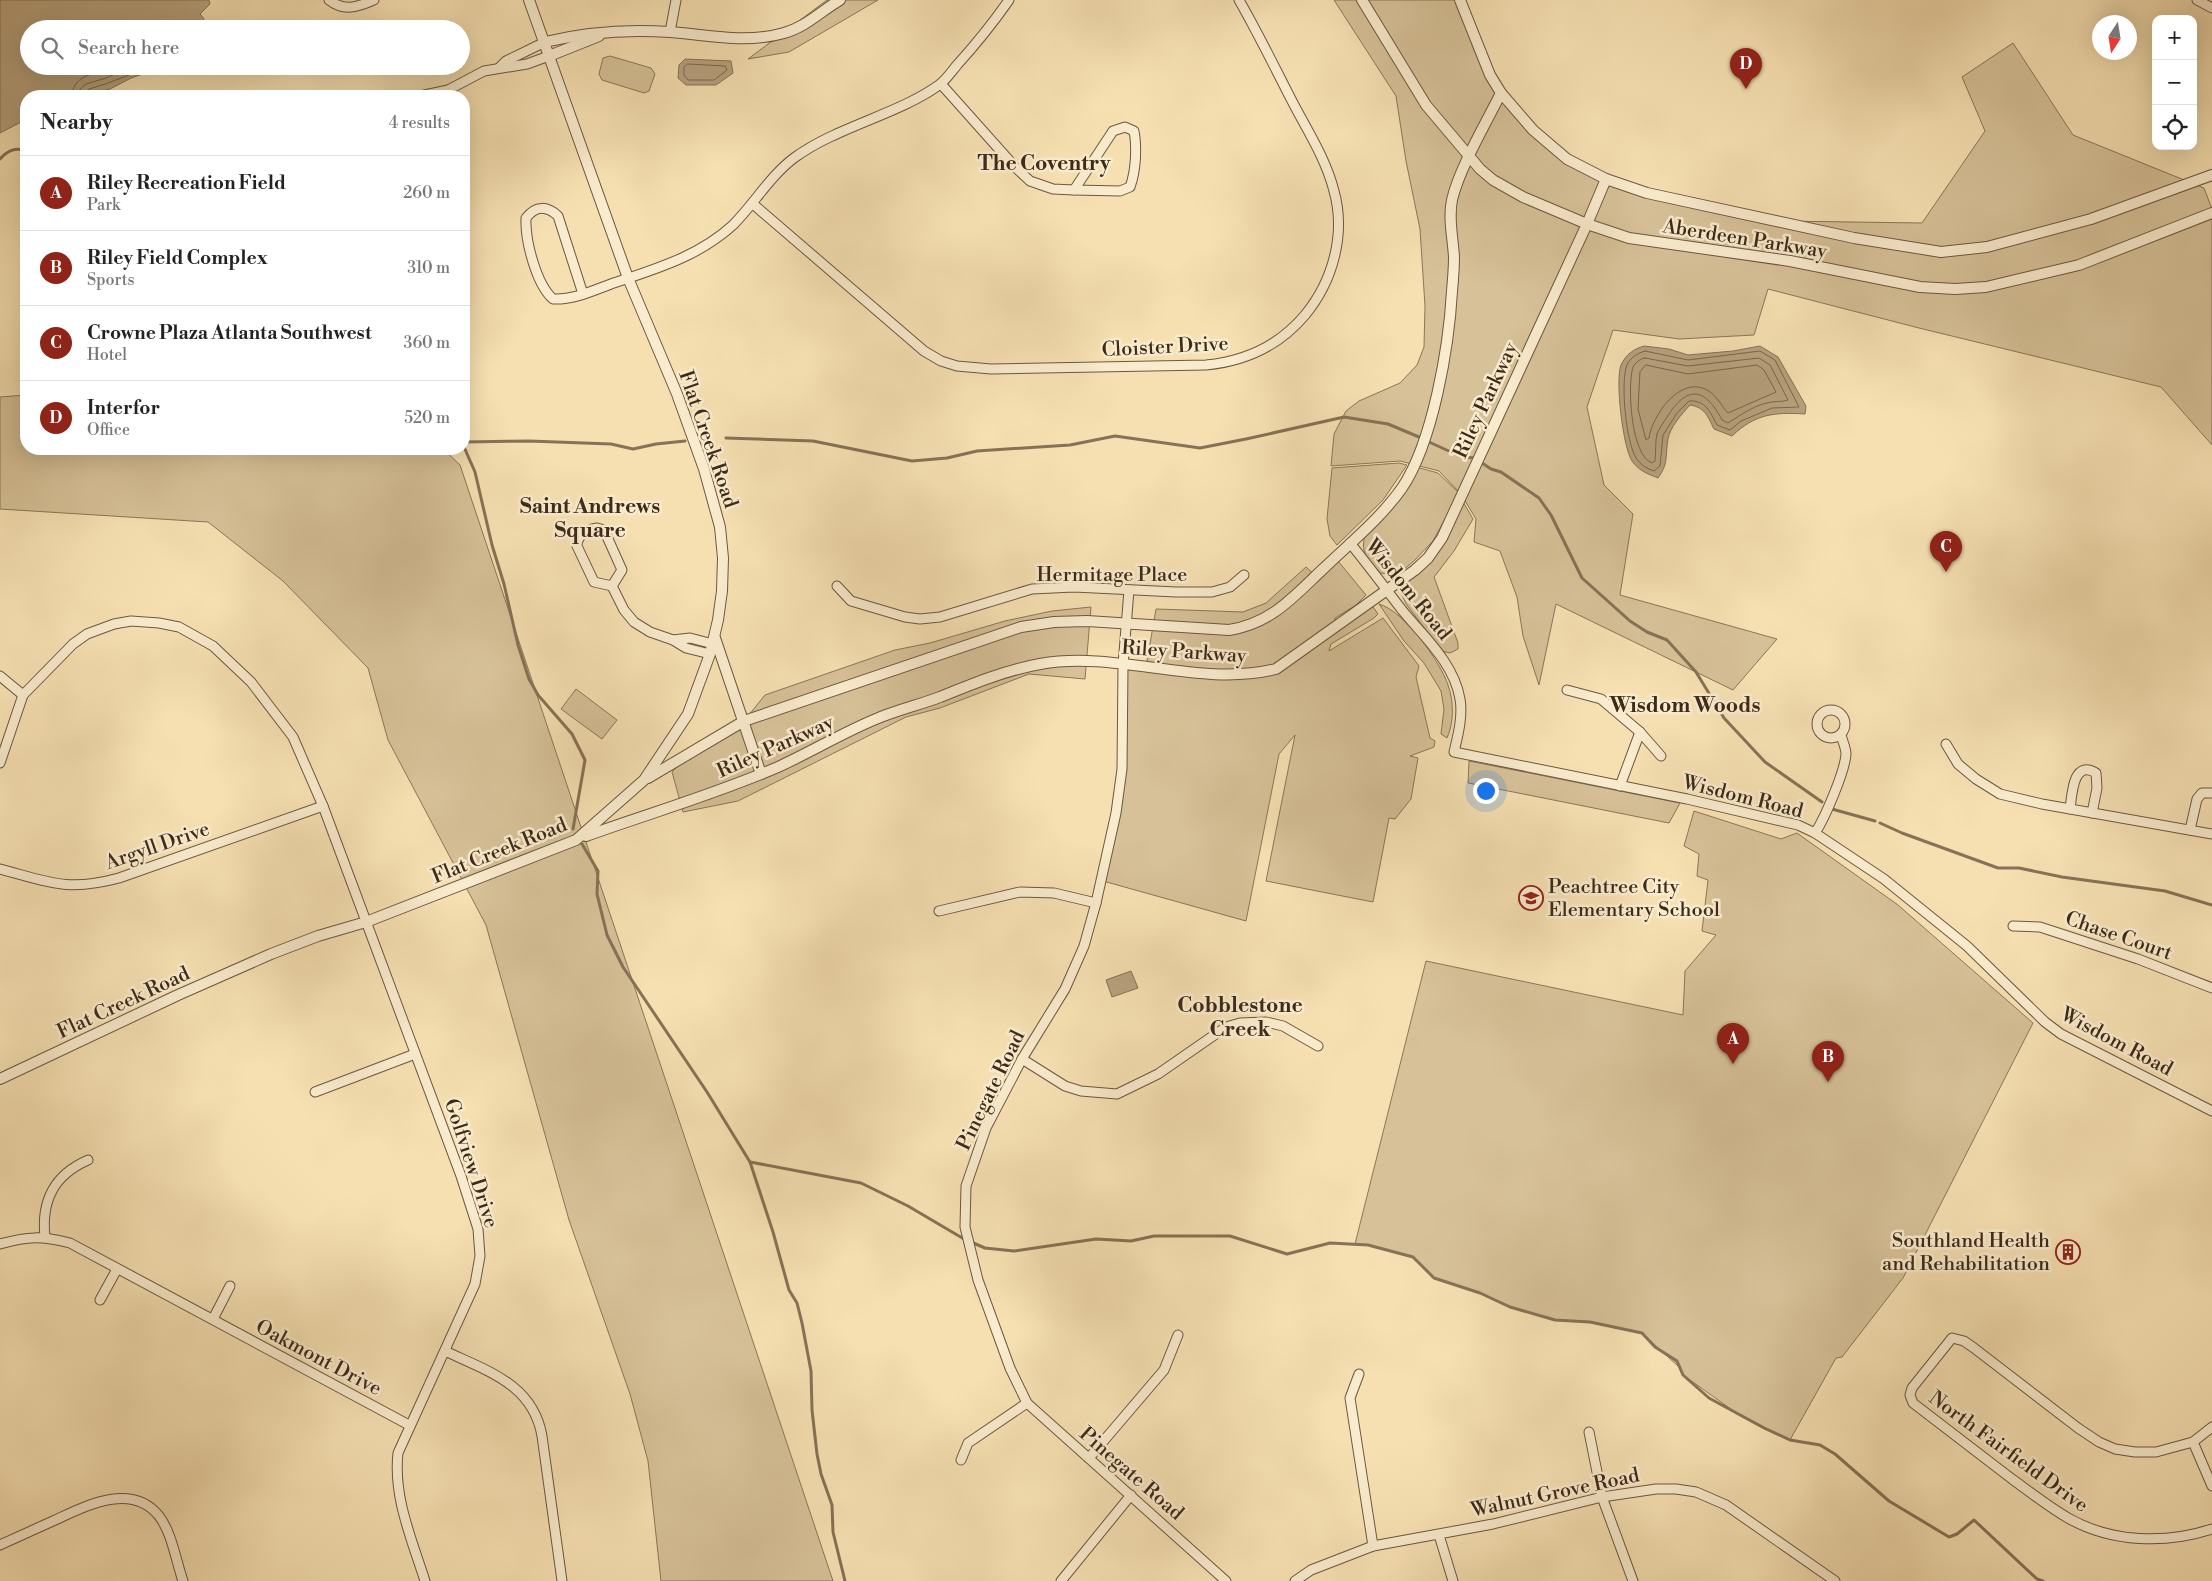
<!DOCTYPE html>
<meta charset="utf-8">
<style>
:root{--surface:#fff;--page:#f2f2f2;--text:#222;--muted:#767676;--line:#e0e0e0;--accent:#8f2418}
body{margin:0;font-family:"Libre Bodoni",serif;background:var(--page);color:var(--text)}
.controls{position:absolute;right:15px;top:15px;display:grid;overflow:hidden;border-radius:10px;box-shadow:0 5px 20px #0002}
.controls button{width:45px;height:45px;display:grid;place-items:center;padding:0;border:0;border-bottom:1px solid var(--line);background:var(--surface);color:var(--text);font:25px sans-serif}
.compass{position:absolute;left:2092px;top:15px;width:45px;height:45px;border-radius:50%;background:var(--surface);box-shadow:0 5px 20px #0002;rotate:192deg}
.you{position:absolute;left:1485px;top:790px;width:18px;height:18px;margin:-12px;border:4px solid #fff;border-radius:50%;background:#1a73e8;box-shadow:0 0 0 8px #1a73e833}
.badge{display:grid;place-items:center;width:32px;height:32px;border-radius:50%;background:var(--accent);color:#fff;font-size:16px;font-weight:700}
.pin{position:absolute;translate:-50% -41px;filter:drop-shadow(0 1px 2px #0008)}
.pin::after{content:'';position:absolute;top:26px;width:18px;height:15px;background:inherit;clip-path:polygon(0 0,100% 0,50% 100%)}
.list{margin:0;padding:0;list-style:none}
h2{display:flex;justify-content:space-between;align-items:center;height:65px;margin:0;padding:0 20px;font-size:21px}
h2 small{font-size:16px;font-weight:400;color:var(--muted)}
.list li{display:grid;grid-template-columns:32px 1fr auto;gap:15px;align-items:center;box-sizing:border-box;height:75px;padding:0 20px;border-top:1px solid var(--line)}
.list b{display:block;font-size:19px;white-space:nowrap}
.list p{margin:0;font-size:16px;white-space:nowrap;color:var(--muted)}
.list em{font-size:16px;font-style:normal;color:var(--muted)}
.icon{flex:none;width:28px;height:28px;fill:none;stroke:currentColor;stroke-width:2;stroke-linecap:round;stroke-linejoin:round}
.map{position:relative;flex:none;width:2212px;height:1581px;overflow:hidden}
.search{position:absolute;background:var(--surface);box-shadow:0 5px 20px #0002;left:20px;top:20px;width:450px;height:55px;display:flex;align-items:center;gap:12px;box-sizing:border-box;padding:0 18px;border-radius:28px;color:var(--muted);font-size:19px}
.panel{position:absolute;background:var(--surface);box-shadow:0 5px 20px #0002;left:20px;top:90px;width:450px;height:365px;border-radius:20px}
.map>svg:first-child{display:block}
</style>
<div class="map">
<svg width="2212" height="1581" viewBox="0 0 2212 1581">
<rect width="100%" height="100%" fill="#f6e0b2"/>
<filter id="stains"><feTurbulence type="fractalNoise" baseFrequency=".004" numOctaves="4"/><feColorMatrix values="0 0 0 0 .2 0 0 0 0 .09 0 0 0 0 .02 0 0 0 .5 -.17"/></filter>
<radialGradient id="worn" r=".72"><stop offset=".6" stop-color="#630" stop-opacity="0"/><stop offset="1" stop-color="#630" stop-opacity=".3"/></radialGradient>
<g fill="#d7c198" stroke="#8a7658">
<path d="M 827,0 L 878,0 L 789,52 L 748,59 Z"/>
<path d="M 1334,0 L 1463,0 L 1501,93 L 1567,159 L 1606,179 L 1783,221 L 1922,223 L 1985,131 L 1962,77 L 2013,43 L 2073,135 L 2204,188 L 2212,209 L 2212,445 L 2161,387 L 1919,328 L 1768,289 L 1754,335 L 1679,339 L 1613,330 L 1587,407 L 1604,485 L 1633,514 L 1620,595 L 1777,639 L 1733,690 L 1556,604 L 1539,685 L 1523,636 L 1517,597 L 1500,551 L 1474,542 L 1476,519 L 1461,494 L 1439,471 L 1400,461 L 1331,466 L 1334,434 L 1346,411 L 1359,401 L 1400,383 L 1417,365 L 1424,347 L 1425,306 L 1420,229 L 1406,161 L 1396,96 Z"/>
<path d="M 610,56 L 651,68 L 655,74 L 649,91 L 644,93 L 602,80 L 599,74 L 603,58 Z"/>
<path d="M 26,395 L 26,449 L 443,449 L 460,465 L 833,1581 L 661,1581 L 648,1461 L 630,1394 L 569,1220 L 486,925 L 388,740 L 368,668 L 283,581 L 208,522 L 0,509 L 0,397 Z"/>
<path d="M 1399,463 L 1407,465 L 1383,500 L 1337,545 L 1330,536 L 1327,519 L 1332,468 Z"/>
<path d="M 1416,467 L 1438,473 L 1459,493 L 1433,541 L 1414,561 L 1397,575 L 1380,573 C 1367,557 1359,553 1366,532 Z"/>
<path d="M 1462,500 L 1473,519 L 1454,551 L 1434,577 L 1458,643 L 1458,649 L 1450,653 L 1442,651 L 1406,604 L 1402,595 L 1405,581 L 1437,553 Z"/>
<path d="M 1338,561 L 1366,595 L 1356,605 L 1335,618 L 1332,634 L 1370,607 L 1373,607 L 1378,614 L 1374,618 L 1331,644 L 1329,651 L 1383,618 L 1419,666 L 1416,677 L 1430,738 L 1435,741 L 1434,747 L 1410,756 L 1418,758 L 1411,799 L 1395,819 L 1389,818 L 1373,902 L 1266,881 L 1295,735 L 1279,754 L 1246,921 L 1103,881 L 1120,783 L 1123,665 L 1146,667 L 1156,609 L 1243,612 L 1266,603 L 1306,567 L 1319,579 Z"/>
<path d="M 1379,604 C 1404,611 1440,661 1448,685 C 1454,702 1454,723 1447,738 L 1441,734 L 1444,709 L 1441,691 L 1424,663 L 1404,641 Z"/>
<path d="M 1091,607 L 1085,679 L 1029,674 L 940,708 L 906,717 L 738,801 L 683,812 L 672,772 L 690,753 L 744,721 L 765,695 L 895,650 L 930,643 L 1005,621 L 1052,611 Z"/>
<path d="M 576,689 L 617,720 L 602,739 L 561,709 Z"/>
<path d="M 1469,761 L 1680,803 L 1669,823 L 1468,783 Z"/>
<path d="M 1694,811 L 1781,839 L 1797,833 L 1898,905 L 2033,1023 L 1903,1278 L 1842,1357 L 1836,1358 L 1790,1440 L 1735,1412 L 1683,1375 L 1679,1367 L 1642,1333 L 1590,1322 L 1555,1320 L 1510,1307 L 1480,1293 L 1434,1278 L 1413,1257 L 1368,1245 L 1355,1244 L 1426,961 L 1683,1015 L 1685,971 L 1716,935 L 1702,931 L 1708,880 L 1697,876 L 1699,854 L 1684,846 Z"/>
</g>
<g fill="#b7a27e" stroke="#867256">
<path d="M 0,0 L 209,0 L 210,4 L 200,14 L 204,19 L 200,28 L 188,22 L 183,29 L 29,29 L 29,66 L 166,66 L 131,78 L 110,89 L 85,96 L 26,96 L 26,121 L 21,122 L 0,133 Z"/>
<path d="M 685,59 L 731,61 L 733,73 L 716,85 L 686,85 L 678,78 L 679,65 Z"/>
<path d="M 1644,346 L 1669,349 L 1688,355 L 1733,351 L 1760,346 L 1778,357 L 1806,406 L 1805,414 C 1774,412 1755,414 1732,436 L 1714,429 C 1708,417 1705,407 1690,405 C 1682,414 1670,427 1668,439 C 1665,456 1669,463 1658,478 C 1648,474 1639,471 1632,461 C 1623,447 1615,381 1621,365 C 1626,354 1634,349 1644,346 Z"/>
<path d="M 1131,971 L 1138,988 L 1112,997 L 1106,980 Z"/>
</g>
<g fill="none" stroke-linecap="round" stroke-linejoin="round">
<g stroke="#7a664c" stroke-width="1">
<path d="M 688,64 L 725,66 L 727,70 L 714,80 L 688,80 L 684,75 L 684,67 Z"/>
<path d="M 72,96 C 73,73 97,75 113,66"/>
<path d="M 79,96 L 80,89 L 86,84 L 106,78 L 132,66"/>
<path d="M 85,96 L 89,89 C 111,83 131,74 151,66"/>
<path d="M 1645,351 L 1688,360 L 1760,351 L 1775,360 L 1799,407 L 1772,408 L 1741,421 L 1730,430 L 1717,425 C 1710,412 1706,400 1689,401 L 1677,413 L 1663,435 L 1660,466 L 1654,471 C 1646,468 1641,465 1636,458 C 1626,441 1621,387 1626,368 C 1628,359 1636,354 1645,351 Z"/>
<path d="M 1645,358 L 1688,366 L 1759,358 L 1770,365 L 1788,400 C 1783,402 1778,401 1772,402 C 1756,404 1742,414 1728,423 L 1722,420 C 1705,387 1687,385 1667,417 C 1664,422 1659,428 1657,434 C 1655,442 1656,453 1655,461 L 1652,463 C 1631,455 1628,390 1632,371 C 1633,364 1639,359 1645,358 Z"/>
<path d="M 1646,365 L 1688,374 L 1757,365 L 1764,370 L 1776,392 L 1728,413 C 1721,406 1718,396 1707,390 C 1680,375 1652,416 1649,438 L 1646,440 L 1638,409 L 1640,372 Z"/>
</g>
<g stroke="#867256" stroke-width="3">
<path d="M 0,159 C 8,150 14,148 26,150"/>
<path d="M 726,438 L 813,441 L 912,461 L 947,458 L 977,451 L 1070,445 L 1115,436 L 1200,448 L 1246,439 L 1344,417 L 1388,424 L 1419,437"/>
<path d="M 464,442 L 529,441 L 611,444 L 633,449 L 656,444 L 685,441"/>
<path d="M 1429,442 L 1462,457 L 1476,458"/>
<path d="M 464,447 L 475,472 L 492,545 L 504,584 L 518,645 L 529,679 L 538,695 L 572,734 L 585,760 L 573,829"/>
<path d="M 1482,463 L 1491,469 L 1501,472 L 1539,498 L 1551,515 L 1582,578 L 1630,621 L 1647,632 L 1667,640 L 1696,672 L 1724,718 L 1765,762 L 1822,802"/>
<path d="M 1832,809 L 1875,821"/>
<path d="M 1880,823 L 1902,833 L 1998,868 L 2019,868 L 2062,877 L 2165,891 L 2212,905"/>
<path d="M 582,844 L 598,871 L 597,894 L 607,935 L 623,967 L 707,1092 L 750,1162 L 773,1232 L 789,1290 L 797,1303 L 802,1323 L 811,1371 L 812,1410 L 817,1454 L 821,1474 L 832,1505 L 833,1532 L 845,1581"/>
<path d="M 750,1162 L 861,1183 L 908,1206 L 964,1239 L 985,1248 L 1014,1251 L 1096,1239 L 1131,1241 L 1154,1236 L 1230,1236 L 1287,1254 L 1330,1243 L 1368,1245 L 1413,1257 L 1434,1278 L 1480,1293 L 1510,1307 L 1555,1320 L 1590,1322 L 1642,1333 L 1655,1347 L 1677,1361 L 1683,1375 L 1709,1398 L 1764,1428 L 1790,1440 L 1820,1445 L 1835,1454 L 1889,1501 L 1949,1537 L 1957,1534 L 1974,1520 L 2037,1579 L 2043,1581"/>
</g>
<defs>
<g id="minor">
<path d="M 329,0 C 344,12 358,7 374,0"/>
<path d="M 2197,0 L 2212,8"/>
<path d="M 670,32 L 676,0"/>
<path d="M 499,68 L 506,61 L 545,42"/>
<path d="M 941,84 L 1015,167 L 1030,181 L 1053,189 L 1074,190"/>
<path d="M 420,96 L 448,90 L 484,71 L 527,64 L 549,56"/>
<path d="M 1125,127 L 1134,131 C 1137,147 1136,171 1130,187 L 1120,191 L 1074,190 L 1113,131 Z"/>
<path d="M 753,204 L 924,351 L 941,361 L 957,366 L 991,369 L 1206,365 C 1246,361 1279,346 1305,315 C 1333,281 1346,234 1334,191 C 1326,159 1307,130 1292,101 C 1275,68 1258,33 1239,0"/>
<path d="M 583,294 L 558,216 C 547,206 536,205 526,218 C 525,240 536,284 553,299 C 573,300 592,291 611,284 C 655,269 698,257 733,225 C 754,204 770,176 794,158 C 838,126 897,115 939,85 C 946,80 952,71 957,65 C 976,44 993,23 1009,0"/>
<path d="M 597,528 L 604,530 L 622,570 L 612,586 L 594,582 L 577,546 C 577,535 586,530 597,528 Z"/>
<path d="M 1350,543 C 1368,565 1385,588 1402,610 C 1424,637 1454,663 1460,699 C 1463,716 1458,735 1454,752 L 1687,799 L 1798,825 L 1815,833 L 1884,879 L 1967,946 L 2045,1022 L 2061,1034 L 2212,1111"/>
<path d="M 612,586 L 624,610 L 634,622 L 650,632 L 673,640 L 686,648 L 710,654"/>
<path d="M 837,586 L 851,601 L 905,617 L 920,619 L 940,617 L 1032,589 L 1074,587 L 1176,592 L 1212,592 L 1230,587 L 1244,575"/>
<path d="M 1129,590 L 1123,665 L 1122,769 L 1116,813 L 1096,903 L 1084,946 L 1065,989 L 1022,1059 L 986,1128 L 966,1186 L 965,1227 L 978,1280 L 1010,1368 L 1027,1403 L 1226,1581"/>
<path d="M 673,640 L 690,638 L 713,644"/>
<path d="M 0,676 L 23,695"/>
<path d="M 1567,690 L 1601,699 L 1640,732 L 1661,756"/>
<circle cx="1831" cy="724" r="14"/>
<path d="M 1946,744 L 1958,764 L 1976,779 L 2000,794 L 2042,804 L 2212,834"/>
<path d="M 0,763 L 23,695 L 73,644 L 87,634 L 114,624 L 131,621 L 159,623 L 179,627 L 213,646 L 251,682 L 293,737 L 323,806 L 461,1176 L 478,1229 L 480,1256 L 475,1284 L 398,1453 C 393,1497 412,1540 425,1581"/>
<path d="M 1620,786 L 1640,732"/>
<path d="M 2070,809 C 2072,794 2073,759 2096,773 L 2097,788 L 2092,813"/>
<path d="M 2190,830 L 2197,799 L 2202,793 L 2212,793"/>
<path d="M 1815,833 C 1825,818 1845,771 1846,754 C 1846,748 1842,740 1841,735"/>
<path d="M 0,869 C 49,882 67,892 119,878 L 323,806"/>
<path d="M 939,911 L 1020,892 L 1054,893 L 1096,903"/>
<path d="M 2013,926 L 2040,927 L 2138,959 L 2212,988"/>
<path d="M 1022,1059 L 1065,1086 L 1081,1091 L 1117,1094 L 1158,1074 L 1226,1027 L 1240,1023 L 1266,1022 L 1283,1026 L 1318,1046"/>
<path d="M 315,1092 L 415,1054"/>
<path d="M 45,1237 C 41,1200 54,1175 88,1160"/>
<path d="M 0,1244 C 29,1236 41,1236 70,1243 L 409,1425"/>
<path d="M 100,1300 L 117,1269"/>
<path d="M 213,1319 L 230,1286"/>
<path d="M 445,1351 C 487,1371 533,1384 542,1436 L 562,1581"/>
<path d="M 1359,1374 L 1350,1398 L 1373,1546"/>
<path d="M 2212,1427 L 2193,1442 L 2156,1452 L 2135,1452 L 2115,1449 L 2099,1442 L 2078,1428 L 1974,1348 L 1964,1341 L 1952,1338 L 1912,1388 L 1910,1395 L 1913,1403 C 1946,1428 1979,1454 2012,1479 C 2030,1492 2049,1507 2068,1518 C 2112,1543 2166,1544 2212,1529"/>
<path d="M 1589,1432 L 1602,1497 L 1633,1581"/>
<path d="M 2193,1442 L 2212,1486"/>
<path d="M 1089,1458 L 1164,1370 L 1178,1335"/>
<path d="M 961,1460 L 968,1443 L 1027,1403"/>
<path d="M 1439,1535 L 1453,1581"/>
<path d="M 0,1545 C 18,1537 35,1529 53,1521 C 84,1507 131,1481 159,1516 C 172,1533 176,1561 183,1581"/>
<path d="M 1061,1581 L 1131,1495"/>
<path d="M 1295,1581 L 1311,1570 L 1373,1546 L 1493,1524 L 1602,1497 L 1656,1489 L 1676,1489 L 1696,1492 L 1726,1505 L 1835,1581"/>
</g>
<g id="tertiary">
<path d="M 1362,0 L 1426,105 L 1480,169 L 1493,180 L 1523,197 L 1587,224 L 1629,238 L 1790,261 L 1920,287 L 1955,289 L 1986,287 L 2079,265 L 2212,213"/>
<path d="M 1460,0 L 1490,75 L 1501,93 L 1533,130 L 1567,159 L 1606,179 L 1647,193 L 1854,238 L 1941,252 L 1987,247 L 2091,219 L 2212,175"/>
<path d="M 545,42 C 586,32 628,29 670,32 C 709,35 746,44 784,33 C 806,27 821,11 840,0"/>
<path d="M 549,56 L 599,36"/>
<path d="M 715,638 L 761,774"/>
<path d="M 648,778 L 744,721 L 1021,627 L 1054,622 L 1087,621 L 1229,630 C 1272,623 1293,597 1323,569 C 1350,543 1380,519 1402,488 C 1433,442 1449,346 1452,291 C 1453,280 1454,268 1454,257 C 1453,238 1448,219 1452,200 C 1459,169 1486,123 1501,93"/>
<path d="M 586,836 C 650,813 716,794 778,767 C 811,752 842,733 876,719 C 897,710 919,705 940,697 C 972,684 1006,670 1040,664 C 1118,650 1199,688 1276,669 L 1415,570 L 1428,558 L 1442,538 L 1587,224 L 1606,179"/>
<path d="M 0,1079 L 178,995 L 271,954 L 318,936 L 366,922 L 576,840 L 644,780 L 688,714 L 710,654 L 718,620 L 722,591 L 723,558 L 720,527 L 704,469 L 677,394 L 628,278 L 529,0"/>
</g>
</defs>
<use href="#minor" stroke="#6b583f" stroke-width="11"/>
<use href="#tertiary" stroke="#6b583f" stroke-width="12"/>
<use href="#minor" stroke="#f9ebcd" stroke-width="9"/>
<use href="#tertiary" stroke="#f9ebcd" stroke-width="10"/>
</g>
<defs>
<symbol id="school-ring" viewBox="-11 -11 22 22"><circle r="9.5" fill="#f9ebcd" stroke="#8f2418" stroke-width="1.5"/><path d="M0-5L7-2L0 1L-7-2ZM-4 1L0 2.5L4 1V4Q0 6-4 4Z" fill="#8f2418"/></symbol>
<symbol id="building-ring" viewBox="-11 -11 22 22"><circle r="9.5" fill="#f9ebcd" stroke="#8f2418" stroke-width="1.5"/><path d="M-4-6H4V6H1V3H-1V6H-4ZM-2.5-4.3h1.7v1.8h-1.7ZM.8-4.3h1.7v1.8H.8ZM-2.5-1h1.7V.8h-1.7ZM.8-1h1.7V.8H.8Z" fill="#8f2418"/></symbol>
</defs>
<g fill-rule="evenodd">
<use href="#school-ring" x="1517" y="884" width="28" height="28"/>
<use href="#building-ring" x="2054" y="1238" width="28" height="28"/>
</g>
<g text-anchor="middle" stroke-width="5" stroke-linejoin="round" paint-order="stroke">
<g font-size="20" fill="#3d2a19" stroke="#f9ebcd">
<text transform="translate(1745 238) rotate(9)" y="7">Aberdeen Parkway</text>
<text transform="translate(1165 346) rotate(-3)" y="7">Cloister Drive</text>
<text transform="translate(1485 400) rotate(-65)" y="7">Riley Parkway</text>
<text transform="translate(709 439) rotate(71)" y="7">Flat Creek Road</text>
<text x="1112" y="581">Hermitage Place</text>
<text transform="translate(1409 589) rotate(51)" y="7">Wisdom Road</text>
<text transform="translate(1184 651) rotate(4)" y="7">Riley Parkway</text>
<text transform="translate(775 746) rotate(-24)" y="7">Riley Parkway</text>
<text transform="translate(1743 796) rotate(14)" y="7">Wisdom Road</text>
<text transform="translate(157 845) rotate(-19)" y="7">Argyll Drive</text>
<text transform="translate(499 850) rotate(-22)" y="7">Flat Creek Road</text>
<text transform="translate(2119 935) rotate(19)" y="7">Chase Court</text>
<text transform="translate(123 1002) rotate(-25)" y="7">Flat Creek Road</text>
<text transform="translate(2117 1041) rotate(28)" y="7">Wisdom Road</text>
<text transform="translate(990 1090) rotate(-64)" y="7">Pinegate Road</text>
<text transform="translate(472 1163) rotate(72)" y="7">Golfview Drive</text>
<text transform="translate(319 1357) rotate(28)" y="7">Oakmont Drive</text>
<text transform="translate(2009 1451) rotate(36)" y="7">North Fairfield Drive</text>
<text transform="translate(1132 1473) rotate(41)" y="7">Pinegate Road</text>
<text transform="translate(1555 1492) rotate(-12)" y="7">Walnut Grove Road</text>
</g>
<g font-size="20" fill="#3d2a19" stroke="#f9ebcd" text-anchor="start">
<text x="1548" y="893">Peachtree City<tspan x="1548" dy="23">Elementary School</tspan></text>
<text x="2050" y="1247" text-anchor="end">Southland Health<tspan x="2050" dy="23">and Rehabilitation</tspan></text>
</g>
<g font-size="21" font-weight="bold" fill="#3d2a19" stroke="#f9ebcd">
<text x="1044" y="170">The Coventry</text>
<text x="590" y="513">Saint Andrews<tspan x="590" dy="24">Square</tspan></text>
<text x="1685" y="712">Wisdom Woods</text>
<text x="1240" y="1012">Cobblestone<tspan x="1240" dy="24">Creek</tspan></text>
</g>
</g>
<rect width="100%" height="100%" filter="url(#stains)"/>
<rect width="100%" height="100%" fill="url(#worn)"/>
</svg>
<div class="controls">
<button>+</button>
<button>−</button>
<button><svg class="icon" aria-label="locate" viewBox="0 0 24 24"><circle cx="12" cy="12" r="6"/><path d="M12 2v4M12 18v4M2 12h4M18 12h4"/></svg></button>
</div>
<svg class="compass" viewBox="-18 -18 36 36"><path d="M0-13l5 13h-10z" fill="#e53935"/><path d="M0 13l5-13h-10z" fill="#767676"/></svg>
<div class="you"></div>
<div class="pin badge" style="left:1733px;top:1064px">A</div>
<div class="pin badge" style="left:1828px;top:1082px">B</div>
<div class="pin badge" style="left:1946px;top:572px">C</div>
<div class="pin badge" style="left:1746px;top:89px">D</div>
<div class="search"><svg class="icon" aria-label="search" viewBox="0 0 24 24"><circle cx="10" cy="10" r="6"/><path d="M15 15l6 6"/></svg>Search here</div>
<section class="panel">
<h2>Nearby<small>4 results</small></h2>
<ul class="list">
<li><span class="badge">A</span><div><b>Riley Recreation Field</b><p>Park</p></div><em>260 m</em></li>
<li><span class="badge">B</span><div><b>Riley Field Complex</b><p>Sports</p></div><em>310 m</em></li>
<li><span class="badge">C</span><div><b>Crowne Plaza Atlanta Southwest</b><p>Hotel</p></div><em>360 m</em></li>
<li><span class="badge">D</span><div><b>Interfor</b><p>Office</p></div><em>520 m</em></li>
</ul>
</section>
</div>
